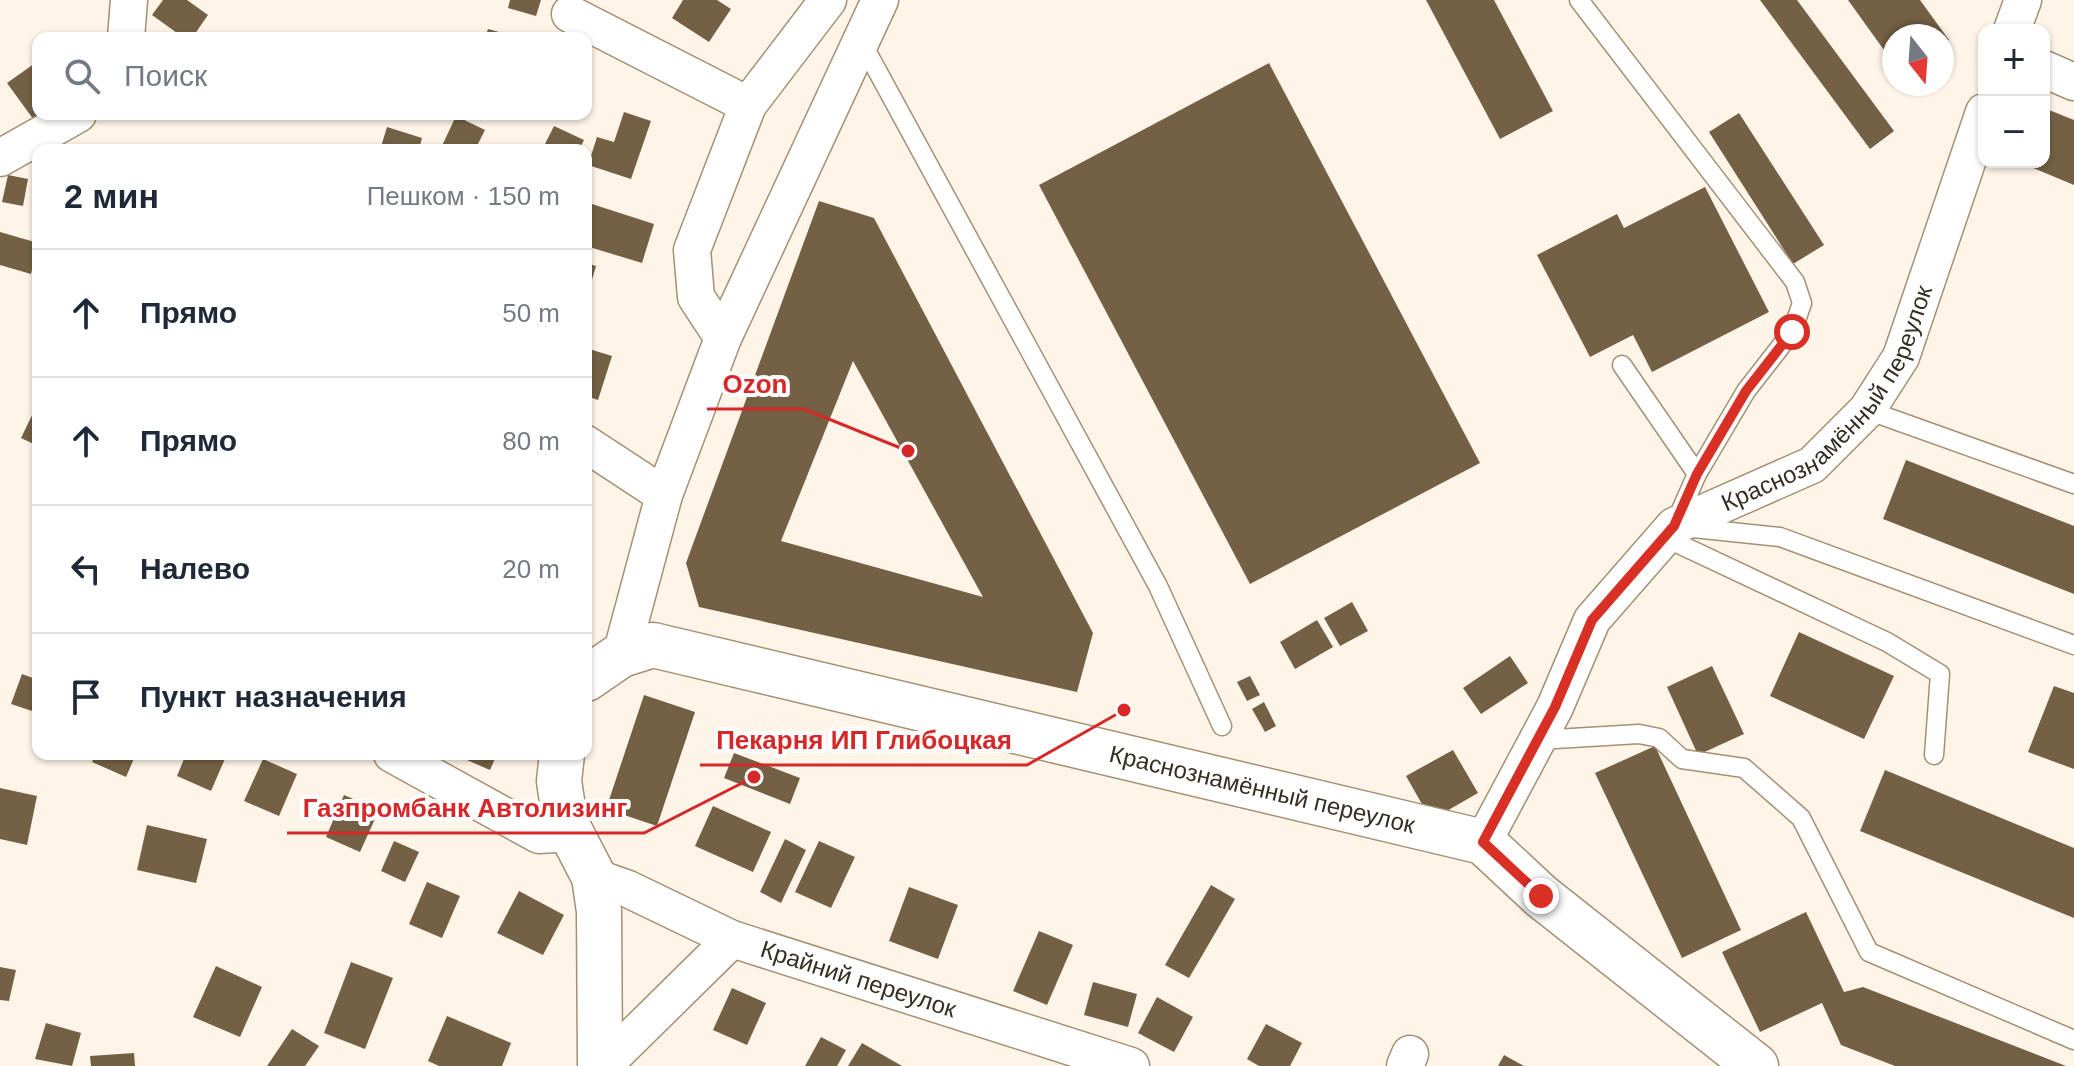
<!DOCTYPE html>
<html lang="ru">
<meta charset="utf-8">
<style>
:root{--surface:#fff;--page:#f2f2f3;--text:#1f2937;--muted:#747a83;--line:#e0e1e3}
body{margin:0;font-family:Arial,sans-serif;background:var(--page);color:var(--text)}
.controls{position:absolute;right:24px;top:24px;display:grid;overflow:hidden;border-radius:16px;box-shadow:0 2px 6px #0004}
.controls button{width:72px;height:72px;display:grid;place-items:center;padding:0;border:0;border-bottom:2px solid var(--line);background:var(--surface);color:var(--text);font:40px sans-serif}
.compass{position:absolute;left:1882px;top:24px;width:72px;height:72px;border-radius:50%;background:var(--surface);box-shadow:0 2px 6px #0004;rotate:163deg}
.stop{position:absolute;width:24px;height:24px;margin:-18px;border:6px solid #d93025;border-radius:50%;background:#fff}
.stop.end{background:#d93025;border-color:#fff;box-shadow:0 2px 8px #0008}
.list{margin:0;padding:0;list-style:none}
h2{display:flex;justify-content:space-between;align-items:center;height:104px;margin:0;padding:0 32px;font-size:34px}
h2 small{font-size:26px;font-weight:400;color:var(--muted)}
.list li{display:grid;grid-template-columns:52px 1fr auto;gap:24px;align-items:center;box-sizing:border-box;height:128px;padding:0 32px;border-top:2px solid var(--line)}
.list b{display:block;font-size:30px;white-space:nowrap}
.list em{font-size:26px;font-style:normal;color:var(--muted)}
.icon{flex:none;width:44px;height:44px;fill:none;stroke:currentColor;stroke-width:2;stroke-linecap:round;stroke-linejoin:round}
.map{position:relative;flex:none;width:2074px;height:1066px;overflow:hidden}
.search{position:absolute;background:var(--surface);box-shadow:0 2px 6px #0004;left:32px;top:32px;width:560px;height:88px;display:flex;align-items:center;gap:20px;box-sizing:border-box;padding:0 28px;border-radius:16px;color:var(--muted);font-size:30px}
.panel{position:absolute;background:var(--surface);box-shadow:0 2px 6px #0004;left:32px;top:144px;width:560px;height:616px;border-radius:16px}
.map>svg:first-child{display:block}
</style>
<div class="map">
<svg width="2074" height="1066" viewBox="0 0 2074 1066">
<rect width="100%" height="100%" fill="#fef4e8"/>
<g fill="#746145" fill-rule="evenodd">
<path d="M 163,0 L 187,0 L 208,15 L 192,38 L 184,38 L 152,15 Z"/>
<path d="M 510,0 L 541,0 L 536,16 L 508,8 Z"/>
<path d="M 683,0 L 717,0 L 731,9 L 709,42 L 672,18 Z"/>
<path d="M 1426,0 L 1494,0 L 1553,111 L 1500,139 Z"/>
<path d="M 1760,0 L 1797,0 L 1894,131 L 1870,149 Z"/>
<path d="M 1848,0 L 1920,0 L 1949,40 L 1942,45 L 1942,36 L 1894,36 L 1894,64 Z"/>
<path d="M 488,29 L 517,37 L 517,38 L 485,38 Z"/>
<path d="M 38,61 L 38,114 L 48,114 L 36,123 L 7,83 Z"/>
<path d="M 1269,63 L 1480,463 L 1250,584 L 1039,185 Z"/>
<path d="M 2044,108 L 2074,120 L 2074,185 L 2019,162 L 2044,162 Z"/>
<path d="M 624,112 L 651,121 L 631,179 L 588,165 L 597,137 L 614,142 Z"/>
<path d="M 1739,113 L 1824,245 L 1793,264 L 1709,132 Z"/>
<path d="M 456,116 L 485,130 L 475,150 L 440,150 Z"/>
<path d="M 554,126 L 584,140 L 579,150 L 542,150 Z"/>
<path d="M 387,127 L 422,138 L 419,150 L 380,150 Z"/>
<path d="M 8,175 L 28,179 L 23,206 L 2,202 Z"/>
<path d="M 1705,187 L 1769,312 L 1652,372 L 1633,335 L 1590,357 L 1537,255 L 1617,214 L 1624,228 Z"/>
<path d="M 819,201 L 874,218 L 1093,633 L 1077,692 L 699,607 L 686,563 ZM 853,361 L 983,597 L 781,541 Z"/>
<path d="M 592,204 L 654,224 L 642,263 L 586,246 L 586,222 Z"/>
<path d="M 0,232 L 38,243 L 31,274 L 0,265 Z"/>
<path d="M 586,263 L 596,266 L 587,297 L 586,297 Z"/>
<path d="M 586,348 L 612,356 L 598,400 L 586,396 Z"/>
<path d="M 38,403 L 38,446 L 21,438 Z"/>
<path d="M 1906,460 L 2074,526 L 2074,594 L 1883,519 Z"/>
<path d="M 1352,602 L 1368,631 L 1340,646 L 1324,618 Z"/>
<path d="M 1317,620 L 1333,647 L 1295,669 L 1280,642 Z"/>
<path d="M 1799,632 L 1894,676 L 1864,739 L 1770,696 Z"/>
<path d="M 1510,656 L 1528,683 L 1481,714 L 1463,688 Z"/>
<path d="M 1712,666 L 1744,734 L 1698,755 L 1667,687 Z"/>
<path d="M 22,674 L 38,680 L 38,713 L 11,704 Z"/>
<path d="M 1250,676 L 1260,695 L 1247,701 L 1237,682 Z"/>
<path d="M 2054,686 L 2074,693 L 2074,769 L 2028,752 Z"/>
<path d="M 644,695 L 695,712 L 657,826 L 606,809 Z"/>
<path d="M 1264,702 L 1276,726 L 1265,732 L 1252,709 Z"/>
<path d="M 1655,746 L 1741,930 L 1682,958 L 1595,773 Z"/>
<path d="M 1453,750 L 1478,793 L 1431,820 L 1406,776 Z"/>
<path d="M 734,753 L 800,778 L 790,804 L 724,778 Z"/>
<path d="M 96,754 L 136,754 L 126,777 L 92,762 Z"/>
<path d="M 186,754 L 227,754 L 211,791 L 177,776 Z"/>
<path d="M 453,754 L 497,754 L 490,770 Z"/>
<path d="M 263,759 L 297,774 L 279,816 L 244,801 Z"/>
<path d="M 1885,770 L 2074,848 L 2074,918 L 1860,831 Z"/>
<path d="M 0,788 L 37,796 L 27,845 L 0,839 Z"/>
<path d="M 344,795 L 379,810 L 360,852 L 326,837 Z"/>
<path d="M 713,806 L 771,832 L 753,872 L 695,846 Z"/>
<path d="M 147,825 L 207,839 L 196,883 L 137,870 Z"/>
<path d="M 785,839 L 806,850 L 781,903 L 760,892 Z"/>
<path d="M 394,841 L 419,852 L 405,882 L 381,871 Z"/>
<path d="M 819,841 L 855,857 L 831,908 L 795,892 Z"/>
<path d="M 427,882 L 460,896 L 442,938 L 409,924 Z"/>
<path d="M 1211,885 L 1235,899 L 1189,978 L 1165,965 Z"/>
<path d="M 909,887 L 958,905 L 938,959 L 889,941 Z"/>
<path d="M 519,891 L 564,915 L 543,955 L 497,933 Z"/>
<path d="M 1806,912 L 1844,992 L 1863,987 L 2066,1066 L 1895,1066 L 1841,1045 L 1822,1003 L 1760,1032 L 1722,952 Z"/>
<path d="M 1039,931 L 1073,945 L 1047,1005 L 1013,991 Z"/>
<path d="M 351,962 L 393,978 L 365,1049 L 324,1033 Z"/>
<path d="M 216,966 L 262,987 L 240,1037 L 193,1017 Z"/>
<path d="M 0,967 L 16,970 L 9,1001 L 0,1000 Z"/>
<path d="M 1093,982 L 1137,994 L 1128,1027 L 1084,1015 Z"/>
<path d="M 732,988 L 766,1003 L 747,1045 L 713,1030 Z"/>
<path d="M 1157,997 L 1193,1017 L 1174,1052 L 1138,1033 Z"/>
<path d="M 447,1016 L 511,1043 L 502,1066 L 439,1066 L 428,1061 Z"/>
<path d="M 46,1023 L 81,1033 L 72,1066 L 35,1059 Z"/>
<path d="M 1266,1024 L 1302,1043 L 1290,1066 L 1259,1066 L 1247,1059 Z"/>
<path d="M 292,1029 L 319,1046 L 305,1066 L 267,1066 Z"/>
<path d="M 821,1037 L 846,1050 L 837,1066 L 805,1066 Z"/>
<path d="M 862,1043 L 902,1066 L 848,1066 Z"/>
<path d="M 134,1053 L 135,1066 L 91,1066 L 90,1056 Z"/>
<path d="M 1504,1055 L 1524,1066 L 1498,1066 Z"/>
</g>
<g fill="none" stroke-linecap="round" stroke-linejoin="round">
<defs>
<g id="lane">
<path d="M 1579,0 L 1795,282 L 1802,303 L 1792,332 L 1746,391 L 1697,474 L 1674,526 L 1780,537 L 2074,645"/>
<path d="M 861,41 L 1158,586 L 1222,726"/>
<path d="M 1622,365 L 1697,474"/>
<path d="M 1867,410 L 2074,484"/>
<path d="M 1664,537 L 1887,642 L 1940,674 L 1934,755"/>
<path d="M 1538,740 L 1639,734 L 1659,738 L 1682,759 L 1744,768 L 1801,818 L 1869,952 L 2074,1040"/>
</g>
<g id="street">
<path d="M 570,14 L 748,105"/>
<path d="M 2012,30 L 2023,0"/>
<path d="M 126,38 L 129,0"/>
<path d="M 2044,69 L 2074,82"/>
<path d="M 0,158 L 78,114"/>
<path d="M 723,338 L 696,297 L 692,250 L 748,105 L 828,0"/>
<path d="M 586,444 L 664,495"/>
<path d="M 621,655 L 664,495 L 723,338 L 880,0"/>
<path d="M 392,754 L 539,835 L 571,833"/>
<path id="s1" d="M 1483,842 L 1555,707 L 1592,620 L 1674,526 L 1812,465 L 1867,410 L 1901,357 L 1984,112"/>
<path id="s2" d="M 594,877 L 628,889 L 732,939 L 1131,1066"/>
<path d="M 603,1066 L 732,939"/>
<path d="M 1405,1066 L 1410,1054"/>
</g>
<g id="secondary">
<path id="s3" d="M 586,679 L 621,655 L 653,645 L 1483,842 L 1541,896 L 1756,1066"/>
<path d="M 562,754 L 559,781 L 565,821 L 594,877 L 599,911 L 600,1066"/>
</g>
</defs>
<use href="#lane" stroke="#a59073" stroke-width="21"/>
<use href="#street" stroke="#a59073" stroke-width="39"/>
<use href="#secondary" stroke="#a59073" stroke-width="47"/>
<use href="#lane" stroke="#fff" stroke-width="18"/>
<use href="#street" stroke="#fff" stroke-width="36"/>
<use href="#secondary" stroke="#fff" stroke-width="44"/>
</g>
<g fill="none" stroke-linecap="round" stroke-linejoin="round">
<path stroke="#d93025" stroke-width="10" d="M 1541,896 L 1483,842 L 1555,707 L 1592,620 L 1674,526 L 1697,474 L 1746,391 L 1792,332"/>
</g>
<g text-anchor="middle" stroke-width="8" stroke-linejoin="round" paint-order="stroke">
<g font-size="24" fill="#372e22" stroke="#fff">
<text dy="8" stroke="none"><textPath href="#s1" startOffset="582">Краснознамённый переулок</textPath></text>
<text dy="8" stroke="none"><textPath href="#s3" startOffset="702">Краснознамённый переулок</textPath></text>
<text dy="8" stroke="none"><textPath href="#s2" startOffset="284">Крайний переулок</textPath></text>
</g>
</g>
<path fill="none" stroke="#d62828" stroke-width="3" d="M908 451L804 409H707M1124 710L1027 765H700M754 777L644 833H287"/>
<g fill="#d62828" stroke="#fff" stroke-width="3">
<circle cx="908" cy="451" r="8"/>
<circle cx="1124" cy="710" r="8"/>
<circle cx="754" cy="777" r="8"/>
</g>
<g font-size="26" text-anchor="middle" font-weight="bold" fill="#d62828" stroke="#fff" stroke-width="8" stroke-linejoin="round" paint-order="stroke">
<text x="755" y="393">Ozon</text>
<text x="864" y="749">Пекарня ИП Глибоцкая</text>
<text x="465" y="817">Газпромбанк Автолизинг</text>
</g>
</svg>
<div class="controls">
<button>+</button>
<button>−</button>
</div>
<svg class="compass" viewBox="-18 -18 36 36"><path d="M0-13l5 13h-10z" fill="#e53935"/><path d="M0 13l5-13h-10z" fill="#747a83"/></svg>
<div class="stop" style="left:1792px;top:332px"></div>
<div class="stop end" style="left:1541px;top:896px"></div>
<div class="search"><svg class="icon" aria-label="search" viewBox="0 0 24 24"><circle cx="10" cy="10" r="6"/><path d="M15 15l6 6"/></svg>Поиск</div>
<section class="panel">
<h2>2 мин<small>Пешком · 150 m</small></h2>
<ul class="list">
<li><svg class="icon" aria-label="ahead" viewBox="0 0 24 24"><path d="M12 20V5M6 11l6-6 6 6"/></svg><div><b>Прямо</b></div><em>50 m</em></li>
<li><svg class="icon" aria-label="ahead" viewBox="0 0 24 24"><path d="M12 20V5M6 11l6-6 6 6"/></svg><div><b>Прямо</b></div><em>80 m</em></li>
<li><svg class="icon" aria-label="left" viewBox="0 0 24 24"><path d="M17 20v-9H6M10 6l-5 5 5 5"/></svg><div><b>Налево</b></div><em>20 m</em></li>
<li><svg class="icon" aria-label="arrive" viewBox="0 0 24 24"><path d="M6 21V4h12l-3 4 3 4H6"/></svg><div><b>Пункт назначения</b></div></li>
</ul>
</section>
</div>
